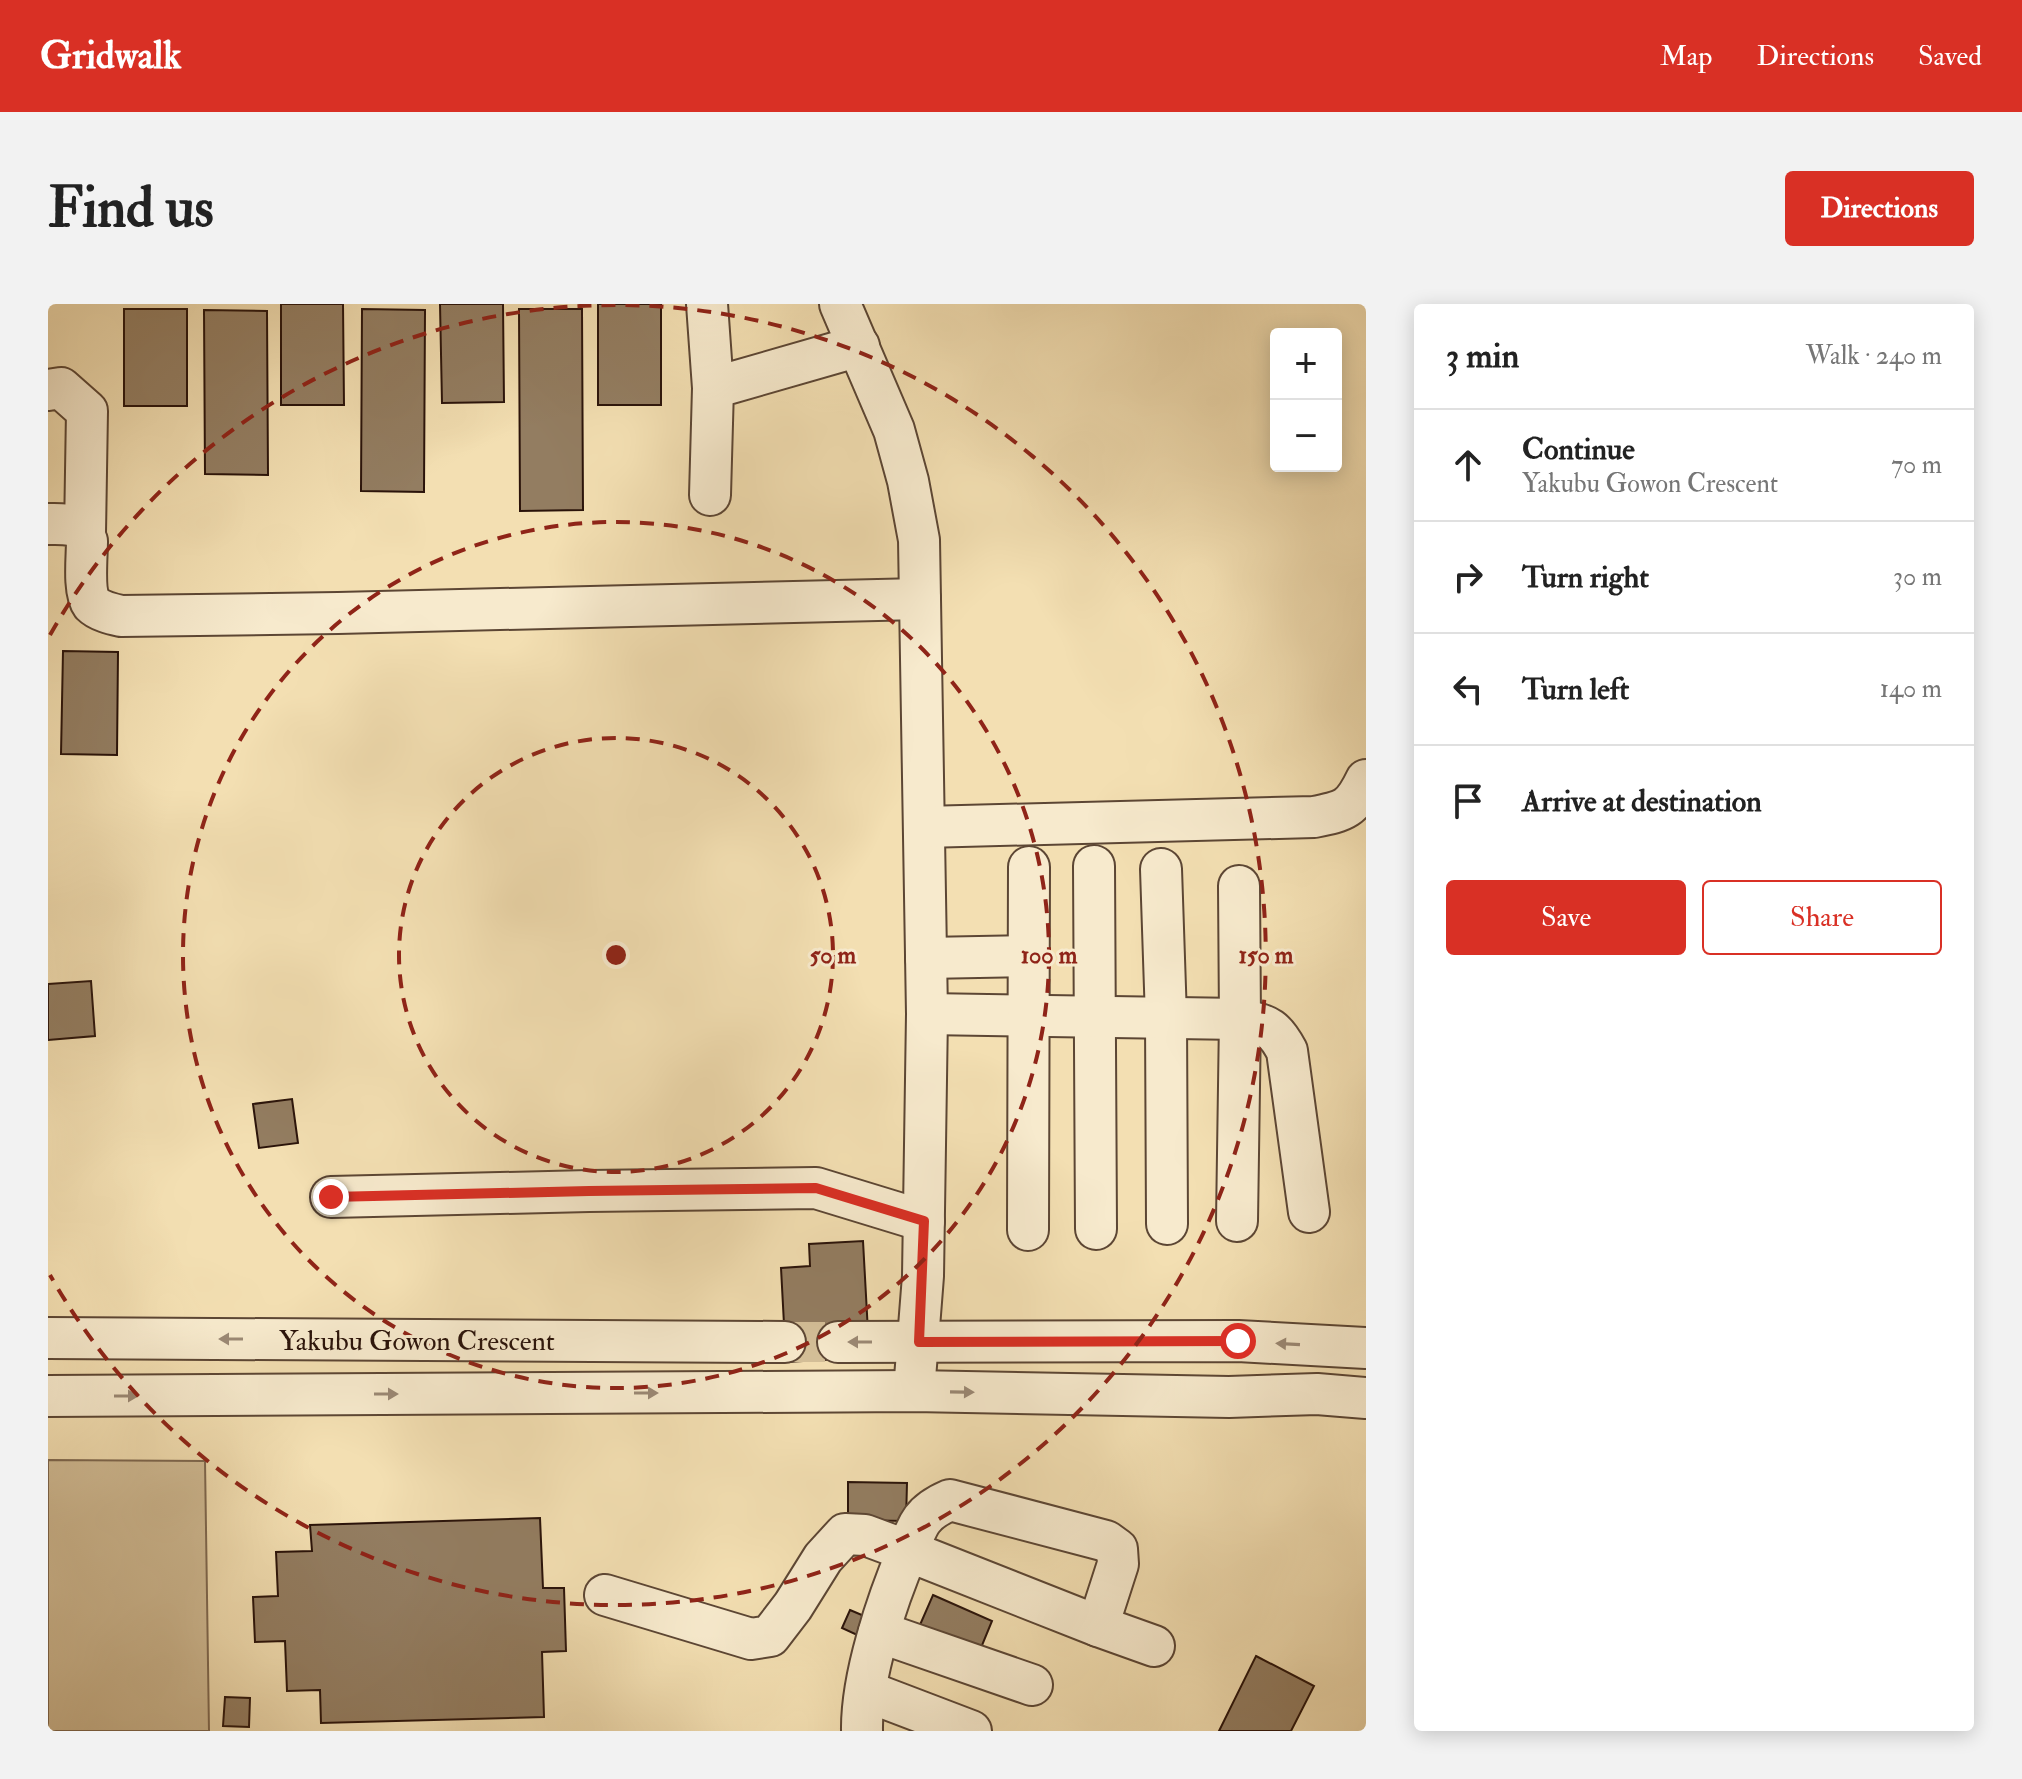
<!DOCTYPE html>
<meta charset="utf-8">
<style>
:root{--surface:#fff;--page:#f2f2f2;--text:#222;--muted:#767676;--line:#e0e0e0;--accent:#d93025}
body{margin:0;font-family:"IM FELL Double Pica",serif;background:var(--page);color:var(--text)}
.controls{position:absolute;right:24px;top:24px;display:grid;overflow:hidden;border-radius:8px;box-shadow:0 4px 20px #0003}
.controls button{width:72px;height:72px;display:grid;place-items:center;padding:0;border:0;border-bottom:2px solid var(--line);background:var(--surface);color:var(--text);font:40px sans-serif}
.stop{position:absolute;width:24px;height:24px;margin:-18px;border:6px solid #d93025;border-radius:50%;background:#fff}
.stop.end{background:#d93025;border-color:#fff;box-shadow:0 2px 8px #0008}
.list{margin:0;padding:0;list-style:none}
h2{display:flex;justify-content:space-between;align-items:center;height:104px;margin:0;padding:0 32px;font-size:34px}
h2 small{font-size:26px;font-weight:400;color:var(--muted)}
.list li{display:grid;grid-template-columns:52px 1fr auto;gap:24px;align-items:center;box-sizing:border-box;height:112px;padding:0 32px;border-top:2px solid var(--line)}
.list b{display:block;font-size:30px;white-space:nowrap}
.list p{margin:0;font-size:26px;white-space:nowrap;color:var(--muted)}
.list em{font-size:26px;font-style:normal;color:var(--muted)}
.actions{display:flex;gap:16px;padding:24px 32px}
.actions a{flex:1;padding:18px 0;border:2px solid var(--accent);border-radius:8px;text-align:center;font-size:28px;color:var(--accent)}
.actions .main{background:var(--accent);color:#fff}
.icon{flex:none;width:44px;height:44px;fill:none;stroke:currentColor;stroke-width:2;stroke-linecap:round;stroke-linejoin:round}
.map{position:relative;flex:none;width:1318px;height:1427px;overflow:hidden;border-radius:8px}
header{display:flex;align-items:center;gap:48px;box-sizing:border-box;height:112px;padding:0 40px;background:var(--accent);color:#fff}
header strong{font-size:38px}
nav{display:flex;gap:44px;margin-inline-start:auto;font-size:28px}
.intro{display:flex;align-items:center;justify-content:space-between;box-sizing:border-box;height:192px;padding:0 48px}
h1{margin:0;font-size:56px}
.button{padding:20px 36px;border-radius:8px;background:var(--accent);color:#fff;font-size:28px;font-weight:700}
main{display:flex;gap:48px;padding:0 48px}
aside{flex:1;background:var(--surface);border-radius:8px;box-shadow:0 4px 20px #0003}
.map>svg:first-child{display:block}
</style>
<header>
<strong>Gridwalk</strong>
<nav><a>Map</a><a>Directions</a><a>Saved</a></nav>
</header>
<div class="intro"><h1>Find us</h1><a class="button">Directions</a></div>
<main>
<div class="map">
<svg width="1318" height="1427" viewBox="0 0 1318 1427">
<rect width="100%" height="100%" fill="#f3dfb2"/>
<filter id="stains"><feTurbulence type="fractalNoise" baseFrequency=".0025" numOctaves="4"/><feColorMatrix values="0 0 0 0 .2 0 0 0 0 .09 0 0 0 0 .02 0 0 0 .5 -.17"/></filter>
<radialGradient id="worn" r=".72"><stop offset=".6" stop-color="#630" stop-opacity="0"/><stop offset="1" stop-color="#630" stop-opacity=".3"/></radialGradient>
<path fill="#d1bc95" stroke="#7e6850" stroke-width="2" d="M 0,1156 L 157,1157 L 161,1427 L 0,1427 Z"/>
<g fill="#937d61" stroke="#2a130a" stroke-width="2">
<path d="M 233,0 L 295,0 L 296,101 L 233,101 Z"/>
<path d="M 392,0 L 455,0 L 456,98 L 394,99 Z"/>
<rect x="550" y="0" width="63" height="101"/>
<rect x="76" y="5" width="63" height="97"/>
<path d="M 314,5 L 377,6 L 376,188 L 313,187 Z"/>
<path d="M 471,5 L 534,5 L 535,206 L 472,207 Z"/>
<path d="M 156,6 L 219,7 L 220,171 L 157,170 Z"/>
<path d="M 15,347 L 70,348 L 69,451 L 13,450 Z"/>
<path d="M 43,677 L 47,732 L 0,736 L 0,680 Z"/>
<path d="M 244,795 L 250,839 L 211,844 L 205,800 Z"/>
<path d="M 815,937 L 820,1028 L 791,1055 L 738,1058 L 733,964 L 762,962 L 761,940 Z"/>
<path d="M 800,1178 L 859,1179 L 858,1217 L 800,1216 Z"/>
<path d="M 492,1214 L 495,1284 L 516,1284 L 518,1347 L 494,1348 L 496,1413 L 273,1419 L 272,1386 L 239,1387 L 237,1337 L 207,1338 L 205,1293 L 230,1292 L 228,1248 L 264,1247 L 262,1221 Z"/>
<path d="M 885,1291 L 944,1317 L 928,1356 L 868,1330 Z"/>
<path d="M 802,1306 L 828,1317 L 820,1336 L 794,1324 Z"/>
<path d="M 1208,1352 L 1266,1382 L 1243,1427 L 1171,1427 Z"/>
<path d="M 177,1393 L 202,1394 L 201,1423 L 175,1422 Z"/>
</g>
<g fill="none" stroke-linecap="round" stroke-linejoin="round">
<path stroke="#d5c099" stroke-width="40" stroke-dasharray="40 20" stroke-linecap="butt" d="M 737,1038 L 790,1038"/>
<defs>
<g id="minor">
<path d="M 659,0 L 665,84"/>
<path d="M 792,0 L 846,126 L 860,177 L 871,236 L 879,710 L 875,972 L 866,1087"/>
<path d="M 0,86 L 13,84 L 39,107 L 37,229"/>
<path d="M 662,191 L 665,84 L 811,42"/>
<path d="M 0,220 C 17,220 33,218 39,237 C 39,252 35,288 44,300 C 51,307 64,310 73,312 L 290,309 L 872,295"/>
<path d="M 876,523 L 1266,513 C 1297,507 1304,505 1318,476"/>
<path d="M 1046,562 L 1048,925"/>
<path d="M 1113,565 L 1118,714 L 1119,920"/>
<path d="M 878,654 L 981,652"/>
<path d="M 879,710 L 1192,715 C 1219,722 1225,721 1239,747 L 1261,908"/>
<path d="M 283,893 L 541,887 L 768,884 L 876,917"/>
<path d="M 1189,917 L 1192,715 L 1191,582"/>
<path d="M 980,926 L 981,563"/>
<path d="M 0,1034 L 737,1038"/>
<path d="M 790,1038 L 1190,1037 L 1318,1044"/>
<path d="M 0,1092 L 866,1087 L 1181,1093 L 1269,1090 L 1318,1094"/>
<path d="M 557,1291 L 703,1335 L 722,1332 L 745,1302 L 775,1254 L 797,1230 L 817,1231 L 860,1247 C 870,1219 874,1208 902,1196 L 1058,1237 L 1069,1245 L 1070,1260 L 1050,1322"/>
<path d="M 831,1328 L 984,1381"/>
<path d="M 818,1387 L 923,1427"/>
<path d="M 814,1427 C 813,1373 839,1296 860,1247 L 1050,1322 L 1106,1342"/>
</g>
</defs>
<use href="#minor" stroke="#5c4634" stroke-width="44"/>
<use href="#minor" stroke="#f7eacd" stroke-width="40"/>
</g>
<defs><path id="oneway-solid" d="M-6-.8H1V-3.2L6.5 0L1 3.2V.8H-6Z" transform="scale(2)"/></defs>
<g fill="#9b8975">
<use href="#oneway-solid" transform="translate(183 1035) rotate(-180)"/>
<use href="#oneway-solid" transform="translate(812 1038) rotate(-180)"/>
<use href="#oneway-solid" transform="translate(1240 1040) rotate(-177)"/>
<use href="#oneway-solid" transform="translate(914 1088) rotate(1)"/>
<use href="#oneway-solid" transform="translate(598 1089)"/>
<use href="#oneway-solid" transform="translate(338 1090)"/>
<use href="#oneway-solid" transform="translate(78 1092)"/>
</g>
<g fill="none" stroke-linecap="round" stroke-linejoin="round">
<path stroke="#d93025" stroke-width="10" d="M 283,893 L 541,887 L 768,884 L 876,917 L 871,1038 L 1190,1037"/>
</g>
<g fill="none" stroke="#8f2418" stroke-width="4" stroke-dasharray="14 10">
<circle cx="568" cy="651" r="217"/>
<circle cx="568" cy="651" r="433"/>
<path d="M2 331A650 650 0 1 1 2 971"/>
</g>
<g text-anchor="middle" stroke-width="6" stroke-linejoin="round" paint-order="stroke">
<g font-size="28" fill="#2a130a" stroke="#f7eacd">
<text x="369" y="1046">Yakubu Gowon Crescent</text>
</g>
</g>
<circle cx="568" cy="651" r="12" fill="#8f2418" stroke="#f7eacd" stroke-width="4"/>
<g font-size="24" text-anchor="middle" font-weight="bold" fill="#8f2418" stroke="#f7eacd" stroke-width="6" stroke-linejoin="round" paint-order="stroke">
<text x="785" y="659">50 m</text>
<text x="1001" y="659">100 m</text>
<text x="1218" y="659">150 m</text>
</g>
<rect width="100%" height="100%" filter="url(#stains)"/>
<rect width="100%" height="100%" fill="url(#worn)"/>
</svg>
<div class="controls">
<button>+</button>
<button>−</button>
</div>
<div class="stop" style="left:1190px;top:1037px"></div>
<div class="stop end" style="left:283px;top:893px"></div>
</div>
<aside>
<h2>3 min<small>Walk · 240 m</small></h2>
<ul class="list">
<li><svg class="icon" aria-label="ahead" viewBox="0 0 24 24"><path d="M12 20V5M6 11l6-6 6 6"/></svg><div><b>Continue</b><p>Yakubu Gowon Crescent</p></div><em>70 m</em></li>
<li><svg class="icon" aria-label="right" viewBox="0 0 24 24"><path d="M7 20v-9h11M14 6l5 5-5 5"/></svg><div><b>Turn right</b></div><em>30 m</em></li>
<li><svg class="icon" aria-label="left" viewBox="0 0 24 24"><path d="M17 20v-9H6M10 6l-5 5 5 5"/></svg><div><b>Turn left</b></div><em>140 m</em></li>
<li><svg class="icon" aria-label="arrive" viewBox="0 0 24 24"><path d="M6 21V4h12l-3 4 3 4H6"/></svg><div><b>Arrive at destination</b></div></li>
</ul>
<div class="actions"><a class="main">Save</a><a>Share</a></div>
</aside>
</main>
